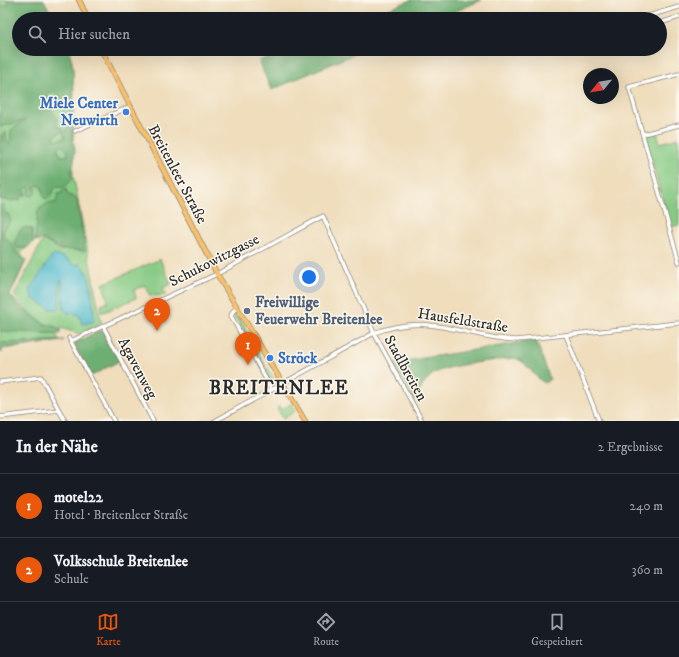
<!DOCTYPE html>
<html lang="de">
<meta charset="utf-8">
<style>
:root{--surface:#171b24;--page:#20242c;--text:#f1f3f6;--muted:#9ea1a6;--line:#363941;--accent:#ea580c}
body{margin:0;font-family:"IM FELL DW Pica",serif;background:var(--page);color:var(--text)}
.compass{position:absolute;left:583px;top:68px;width:36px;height:36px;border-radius:50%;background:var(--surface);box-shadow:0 4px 16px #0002;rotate:240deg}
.you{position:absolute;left:309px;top:277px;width:14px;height:14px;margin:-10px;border:3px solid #fff;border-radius:50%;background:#1a73e8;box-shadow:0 0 0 6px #1a73e833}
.badge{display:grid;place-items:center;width:26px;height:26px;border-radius:50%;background:var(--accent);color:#fff;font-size:13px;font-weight:700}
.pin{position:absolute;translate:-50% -33px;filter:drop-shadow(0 1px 2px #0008)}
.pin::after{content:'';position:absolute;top:21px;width:14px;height:12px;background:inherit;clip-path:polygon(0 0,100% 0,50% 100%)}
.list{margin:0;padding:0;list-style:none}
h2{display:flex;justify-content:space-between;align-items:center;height:52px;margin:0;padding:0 16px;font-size:17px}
h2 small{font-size:13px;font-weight:400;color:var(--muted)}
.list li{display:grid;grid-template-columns:26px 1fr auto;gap:12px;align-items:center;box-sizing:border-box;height:64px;padding:0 16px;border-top:1px solid var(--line)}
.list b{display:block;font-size:15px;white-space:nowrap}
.list p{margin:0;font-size:13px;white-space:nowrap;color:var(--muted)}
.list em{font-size:13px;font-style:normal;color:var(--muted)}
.icon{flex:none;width:22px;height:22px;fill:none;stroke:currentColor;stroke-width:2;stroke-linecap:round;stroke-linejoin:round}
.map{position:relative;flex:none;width:679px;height:421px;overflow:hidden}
.search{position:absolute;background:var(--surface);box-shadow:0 4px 16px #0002;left:12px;right:12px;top:12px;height:44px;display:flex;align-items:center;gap:10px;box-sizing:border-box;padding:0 14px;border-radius:22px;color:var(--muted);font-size:15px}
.sheet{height:180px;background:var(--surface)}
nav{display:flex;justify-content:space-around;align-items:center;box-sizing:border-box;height:56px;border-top:1px solid var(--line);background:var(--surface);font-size:11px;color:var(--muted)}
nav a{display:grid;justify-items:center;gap:2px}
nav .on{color:var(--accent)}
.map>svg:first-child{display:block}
</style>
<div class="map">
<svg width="679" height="421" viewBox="0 0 679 421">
<rect width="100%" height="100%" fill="#fbf7ec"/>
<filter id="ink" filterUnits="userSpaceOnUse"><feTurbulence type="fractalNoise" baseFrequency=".025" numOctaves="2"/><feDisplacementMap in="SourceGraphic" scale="8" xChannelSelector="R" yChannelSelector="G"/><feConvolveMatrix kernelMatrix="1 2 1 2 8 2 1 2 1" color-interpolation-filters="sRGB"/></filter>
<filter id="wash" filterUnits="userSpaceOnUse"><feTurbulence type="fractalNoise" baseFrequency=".012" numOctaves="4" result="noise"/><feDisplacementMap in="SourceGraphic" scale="16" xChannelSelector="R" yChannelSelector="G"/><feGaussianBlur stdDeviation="0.9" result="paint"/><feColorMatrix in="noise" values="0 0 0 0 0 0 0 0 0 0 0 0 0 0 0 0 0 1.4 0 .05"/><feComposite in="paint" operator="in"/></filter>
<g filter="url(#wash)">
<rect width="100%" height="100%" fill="#efddbc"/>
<g fill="#87ca84" stroke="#597a58">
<path d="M 0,0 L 44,0 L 19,19 L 19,49 L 74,87 L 73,174 L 101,321 L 101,324 L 79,334 L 61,328 L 60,330 C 54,326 49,325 42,322 C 31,316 22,304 14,295 L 43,240 L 60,250 L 64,250 L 40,237 L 20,253 L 26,261 L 10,295 L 29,315 L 56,331 L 58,340 L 22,347 L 0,348 Z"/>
<path d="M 657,132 L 660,143 L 679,138 L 679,225 L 671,227 L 644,136 Z"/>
<path d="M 160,259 L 171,284 L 163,288 L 166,295 L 150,296 L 145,285 L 134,290 L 136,298 L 102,313 L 101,305 L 108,302 L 103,284 Z"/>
<path d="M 234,313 L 237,313 L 266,367 L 264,365 L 262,369 L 238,324 L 239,323 L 233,316 Z"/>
<path d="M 268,368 L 275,382 L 273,384 L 270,383 L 263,371 Z"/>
<path d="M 291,404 L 295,411 L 283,419 L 277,408 L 280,406 L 282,409 Z"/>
</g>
<g fill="#6dae72" stroke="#4c6c4e" fill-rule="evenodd">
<path d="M 7,0 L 44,0 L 54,19 L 19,19 L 19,49 L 68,49 C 79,73 69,101 75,126 L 71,127 L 75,150 L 74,163 L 71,171 L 72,179 C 67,185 64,189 56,187 L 48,199 L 44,198 L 42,188 L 38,185 L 33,188 L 37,189 L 33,196 L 30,196 L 28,193 L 30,190 L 28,187 L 25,190 L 26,196 L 22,195 L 20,200 L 10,201 L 0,199 L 0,141 L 3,141 L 1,136 L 6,132 L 7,143 L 10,144 L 11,130 L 25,120 L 0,127 L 0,7 L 9,5 ZM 50,92 L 56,94 L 58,98 L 57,104 L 63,108 L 63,114 L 68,124 L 66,131 L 63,132 L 65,137 L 59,140 L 54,139 L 56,134 L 62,132 L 63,128 L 57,127 L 57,117 L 51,110 L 53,106 L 47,95 ZM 59,146 L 63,146 L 68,152 L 67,156 L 61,156 L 58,150 Z"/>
<path d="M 411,0 L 482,0 L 437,19 L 365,19 Z"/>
<path d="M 291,49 L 366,49 L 271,90 L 259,61 Z"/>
<path d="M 63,189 L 66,189 L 67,194 L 77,199 L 85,251 L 61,249 L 42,239 L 38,242 L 35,240 L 38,210 L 48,203 L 56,203 L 58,194 L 62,193 Z"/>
<path d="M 0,205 L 4,205 L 4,212 L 9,215 L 11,221 L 3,232 L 3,237 C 16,242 12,253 26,260 L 10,295 L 25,310 L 45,325 L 52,325 L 61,331 L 60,334 L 0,331 Z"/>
<path d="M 25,227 L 32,229 L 33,242 L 27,248 L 17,248 L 14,243 L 20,230 Z"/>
<path d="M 100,330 L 103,331 L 119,361 L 91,376 L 75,347 L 75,343 Z"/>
<path d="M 64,340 L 63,341 L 2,349 L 2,353 L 0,352 L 0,343 Z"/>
<path d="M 536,340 L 550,379 L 545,383 C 532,377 528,361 514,358 C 494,361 447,364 432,375 C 424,381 420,391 415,400 L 393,363 Z"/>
</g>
<path fill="#52bbcf" stroke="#3e737d" d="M 53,255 L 63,257 L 75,265 L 80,264 C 92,271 93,305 94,318 L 93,322 L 82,324 L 79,315 L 72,313 L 70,314 L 63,309 L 62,280 L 60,281 L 59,309 L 50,309 L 32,298 L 30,289 Z"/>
</g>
<g filter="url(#ink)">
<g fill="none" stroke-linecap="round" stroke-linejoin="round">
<defs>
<g id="minor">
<path d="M 638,19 L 679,7"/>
<path d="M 660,23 L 679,17"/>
<path d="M 679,74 L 629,87 L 679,262"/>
<path d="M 75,131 L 129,107"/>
<path d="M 643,134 L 679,125"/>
<path d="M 236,309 L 233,311 L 231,316 L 272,390"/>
<path d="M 103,326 L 153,421"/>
<path d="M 566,335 L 599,421"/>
<path d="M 69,338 L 114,421"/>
<path d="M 71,341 L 217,274 L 323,216 L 374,333 L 422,421"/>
<path d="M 0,382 L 41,377 L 65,421"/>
<path d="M 0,417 L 59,410"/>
<path d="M 215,421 L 374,333 C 431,311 462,338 517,340 L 679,323"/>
</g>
<g id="major">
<path d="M 79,0 L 88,19"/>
<path d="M 101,49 L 217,274 L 305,421"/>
</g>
</defs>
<use href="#minor" stroke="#8d8474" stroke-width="5"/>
<use href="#major" stroke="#8d8474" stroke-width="6"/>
<use href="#minor" stroke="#fff" stroke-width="3.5"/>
<use href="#major" stroke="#f7c06c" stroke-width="4.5"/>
</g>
</g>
<g fill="#3f7fe0" stroke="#fbf7ec" stroke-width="1.5">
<circle cx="126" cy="112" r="4"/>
<circle cx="270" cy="358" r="4"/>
</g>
<circle fill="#5c6f8a" stroke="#fbf7ec" stroke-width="1.5" cx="247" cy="311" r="4"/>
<g text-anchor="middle" stroke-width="3" stroke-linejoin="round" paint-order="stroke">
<g font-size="15" font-weight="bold" fill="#366cbe" stroke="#fbf7ec" text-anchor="end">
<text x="118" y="108">Miele Center<tspan x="118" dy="17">Neuwirth</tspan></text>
<text x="278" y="363" text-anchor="start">Ströck</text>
</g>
<g font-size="15" fill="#2b2b2b" stroke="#fbf7ec">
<text transform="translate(178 174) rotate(62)" y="5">Breitenleer Straße</text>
<text transform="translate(214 260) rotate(-27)" y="5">Schukowitzgasse</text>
<text transform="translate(463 320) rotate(9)" y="5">Hausfeldstraße</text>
<text transform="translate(138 368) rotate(62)" y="5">Agavenweg</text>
<text transform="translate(406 368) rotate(61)" y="5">Stadlbreiten</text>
</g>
<g font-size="15" font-weight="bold" fill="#4e5e75" stroke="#fbf7ec" text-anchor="start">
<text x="255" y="307">Freiwillige<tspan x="255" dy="17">Feuerwehr Breitenlee</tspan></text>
</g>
<g font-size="19" font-weight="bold" letter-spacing="1" fill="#2b2b2b" stroke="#fbf7ec">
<text x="279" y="394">BREITENLEE</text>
</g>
</g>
</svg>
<svg class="compass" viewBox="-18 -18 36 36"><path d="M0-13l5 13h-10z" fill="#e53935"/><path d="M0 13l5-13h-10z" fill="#9ea1a6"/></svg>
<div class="you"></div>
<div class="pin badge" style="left:248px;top:365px">1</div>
<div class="pin badge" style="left:157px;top:331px">2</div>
<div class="search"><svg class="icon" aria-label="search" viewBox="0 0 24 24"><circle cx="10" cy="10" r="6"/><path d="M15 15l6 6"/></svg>Hier suchen</div>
</div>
<section class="sheet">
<h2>In der Nähe<small>2 Ergebnisse</small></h2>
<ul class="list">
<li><span class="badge">1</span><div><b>motel22</b><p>Hotel · Breitenleer Straße</p></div><em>240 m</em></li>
<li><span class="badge">2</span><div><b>Volksschule Breitenlee</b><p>Schule</p></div><em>360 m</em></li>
</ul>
</section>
<nav>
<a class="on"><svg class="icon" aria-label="map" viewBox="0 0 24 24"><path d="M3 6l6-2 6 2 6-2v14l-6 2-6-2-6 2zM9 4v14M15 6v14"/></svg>Karte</a>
<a><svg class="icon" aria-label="directions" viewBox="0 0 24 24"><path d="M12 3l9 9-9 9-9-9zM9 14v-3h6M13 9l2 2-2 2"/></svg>Route</a>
<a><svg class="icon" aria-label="saved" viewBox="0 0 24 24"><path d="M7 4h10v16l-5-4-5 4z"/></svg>Gespeichert</a>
</nav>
